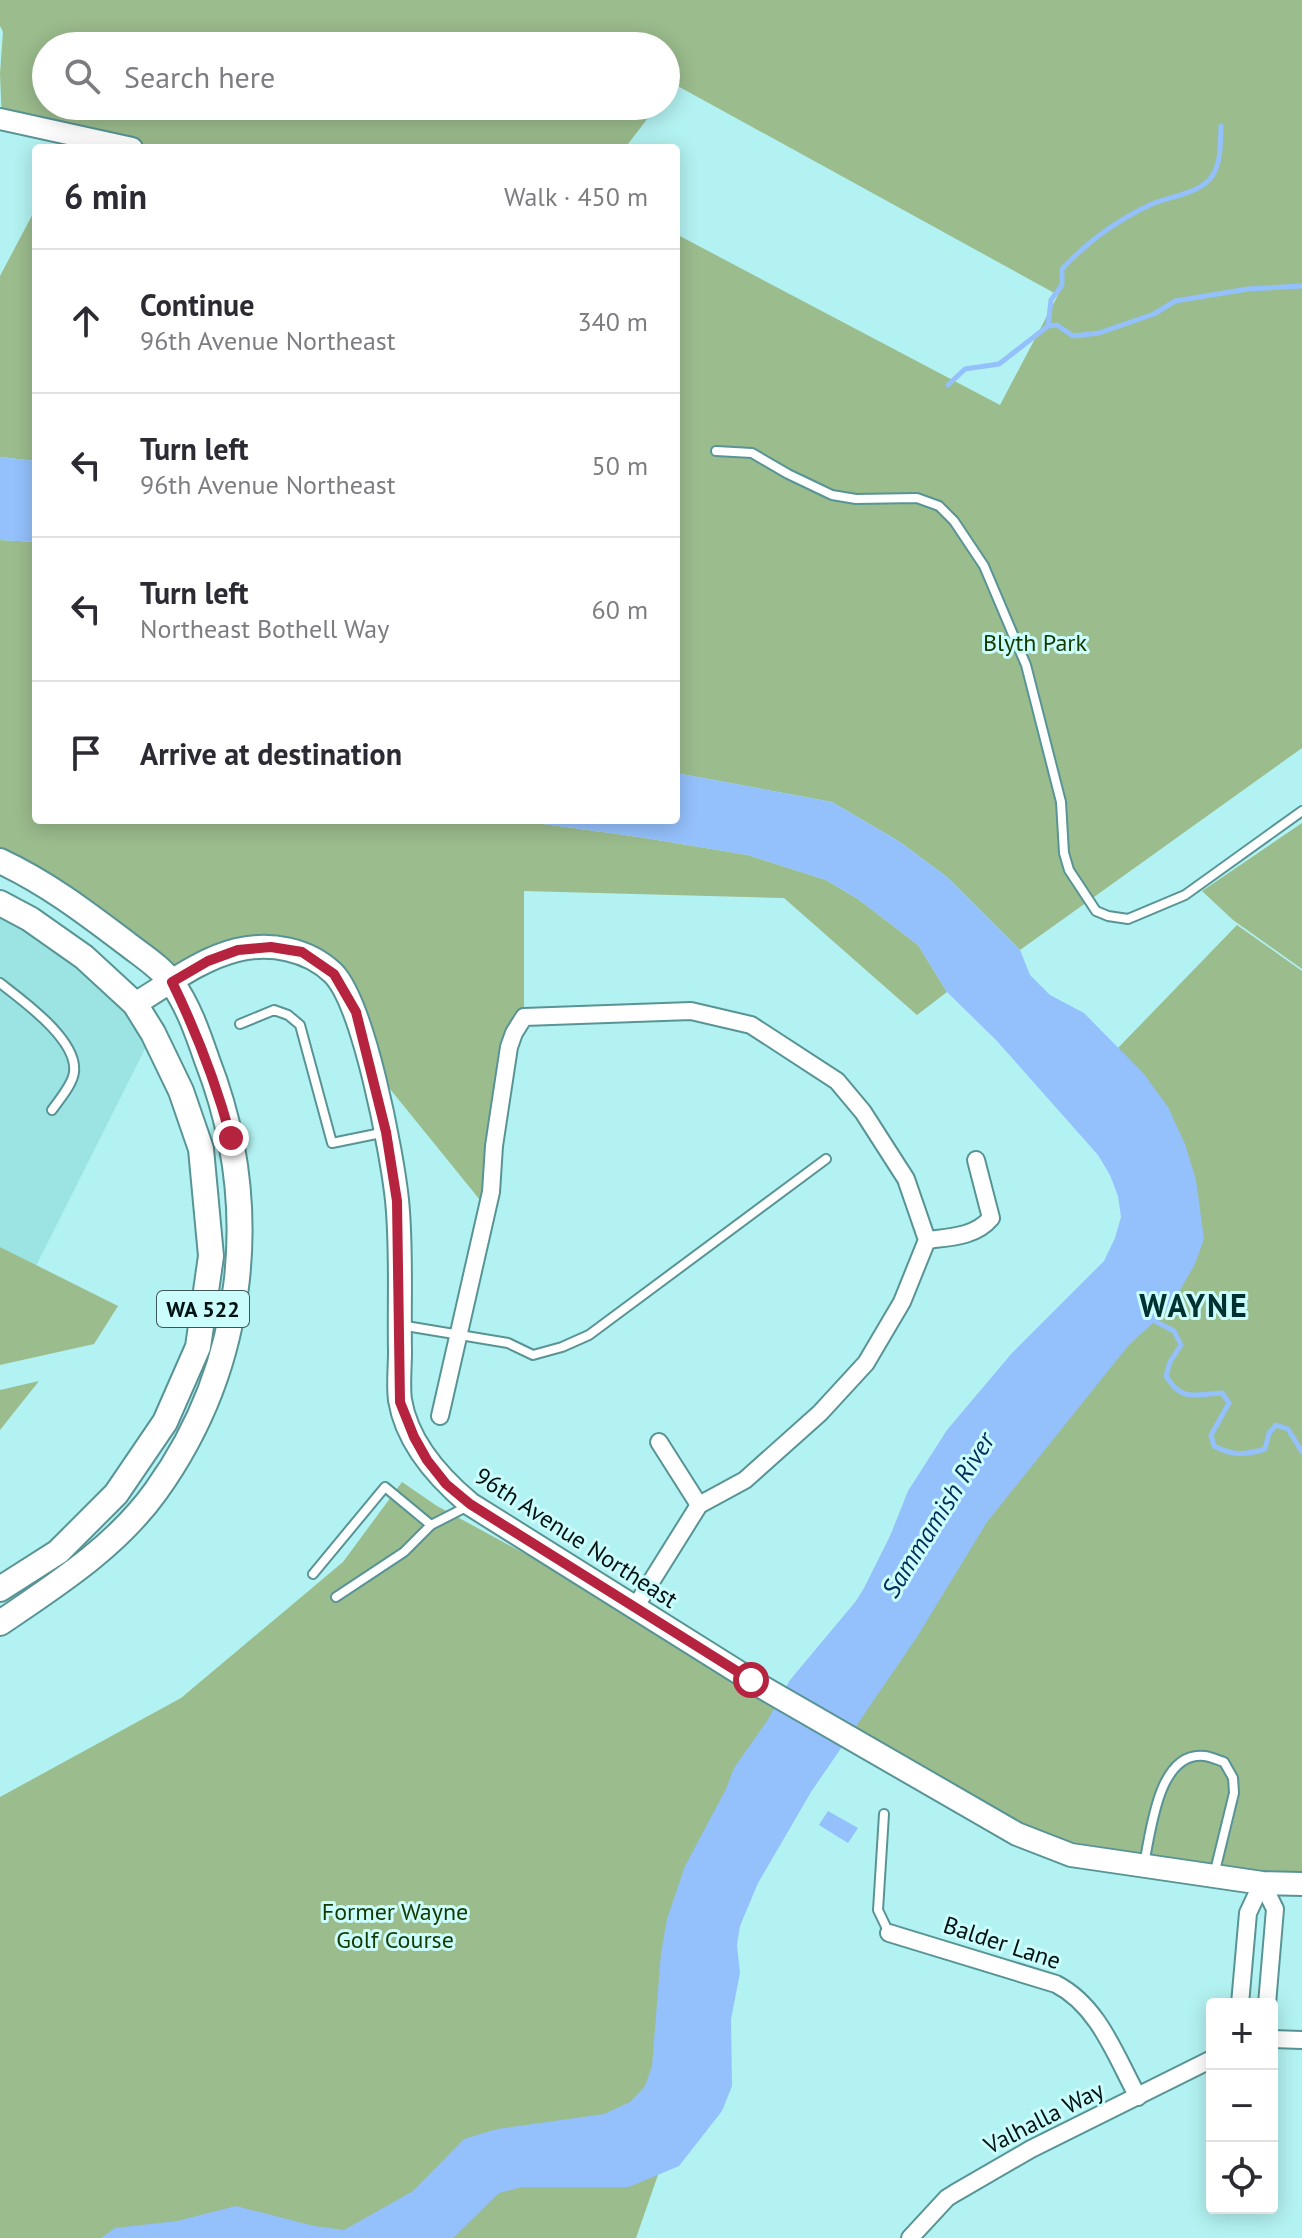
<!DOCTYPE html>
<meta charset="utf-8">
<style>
:root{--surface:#fff;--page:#f7f7f7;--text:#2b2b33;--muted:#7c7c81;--line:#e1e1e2}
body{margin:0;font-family:"PT Sans",sans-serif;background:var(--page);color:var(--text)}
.controls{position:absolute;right:24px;bottom:24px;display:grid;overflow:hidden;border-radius:8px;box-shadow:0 4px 20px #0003}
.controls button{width:72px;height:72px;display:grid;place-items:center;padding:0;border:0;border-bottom:2px solid var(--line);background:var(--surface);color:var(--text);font:40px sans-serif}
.stop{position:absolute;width:24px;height:24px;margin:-18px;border:6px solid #b5233f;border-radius:50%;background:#fff}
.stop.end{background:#b5233f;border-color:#fff;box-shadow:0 2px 8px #0008}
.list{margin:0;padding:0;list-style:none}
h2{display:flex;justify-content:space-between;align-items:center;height:104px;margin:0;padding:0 32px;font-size:34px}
h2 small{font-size:26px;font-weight:400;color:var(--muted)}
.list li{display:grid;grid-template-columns:52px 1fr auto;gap:24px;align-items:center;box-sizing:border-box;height:144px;padding:0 32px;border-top:2px solid var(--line)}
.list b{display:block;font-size:30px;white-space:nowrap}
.list p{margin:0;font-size:26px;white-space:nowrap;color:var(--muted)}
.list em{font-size:26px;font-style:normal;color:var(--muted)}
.icon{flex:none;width:44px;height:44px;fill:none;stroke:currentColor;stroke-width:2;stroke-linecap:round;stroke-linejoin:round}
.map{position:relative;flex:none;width:1302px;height:2238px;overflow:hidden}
.search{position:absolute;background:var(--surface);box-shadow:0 4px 20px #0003;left:32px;top:32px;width:648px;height:88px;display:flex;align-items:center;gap:20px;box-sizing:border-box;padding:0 28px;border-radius:44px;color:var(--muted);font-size:30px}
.panel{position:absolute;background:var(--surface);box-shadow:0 4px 20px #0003;left:32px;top:144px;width:648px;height:680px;border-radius:8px}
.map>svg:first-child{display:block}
</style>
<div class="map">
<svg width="1302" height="2238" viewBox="0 0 1302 2238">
<rect width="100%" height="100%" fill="#b3f2f2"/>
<path fill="#9ce4e4" d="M 0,903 L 30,919 L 153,1033 L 36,1266 L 0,1247 Z"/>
<g fill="#9bbc8d">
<path d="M 0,0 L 1302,0 L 1302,748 L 1020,950 L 947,877 L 900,842 L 832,802 L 676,773 L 676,234 L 1000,405 L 1058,295 L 674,84 L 666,94 L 666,46 L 46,46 L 46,106 L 657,106 L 625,148 L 132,148 L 2,119 L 0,74 L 3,32 L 0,26 Z"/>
<path d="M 36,208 L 36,461 L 0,457 L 0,276 Z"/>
<path d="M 0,540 L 36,542 L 36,820 L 514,820 L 639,837 L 748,855 L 826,880 L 858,899 L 918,945 L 947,992 L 917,1015 L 784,898 L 524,891 L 524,1017 L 484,1205 L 369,1063 L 334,974 L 271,947 L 172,982 L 0,861 Z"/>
<path d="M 1302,823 L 1302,969 L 1233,920 L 1202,891 Z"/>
<path d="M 1237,925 L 1302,971 L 1302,1885 L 1071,1855 L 820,1713 L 1103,1298 L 1154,1181 L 1117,1049 Z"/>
<path d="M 0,1247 L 118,1306 L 94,1344 L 0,1365 Z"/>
<path d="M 39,1381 L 0,1430 L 0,1390 Z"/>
<path d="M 402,1482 L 437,1506 L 816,1712 L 768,1806 L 682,2106 L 636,2238 L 0,2238 L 0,1797 L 181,1698 L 343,1562 Z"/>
</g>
<g fill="#94c0fc">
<path d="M 0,457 L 36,461 L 36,542 L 0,540 Z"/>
<path d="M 676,773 L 832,802 L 900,842 L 947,877 L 1020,950 L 1030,975 L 1050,995 L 1084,1013 L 1144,1074 L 1168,1107 L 1185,1144 L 1196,1180 L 1204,1239 L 1195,1264 L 1171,1306 L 1128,1346 L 987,1522 L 917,1637 L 811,1792 L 758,1883 L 740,1926 L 737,1945 L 740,1973 L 731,2019 L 732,2086 L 722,2111 L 679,2166 L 629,2187 L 522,2187 L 499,2193 L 453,2238 L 101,2238 L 115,2228 L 177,2221 L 236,2206 L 314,2226 L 344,2230 L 413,2191 L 464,2139 L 497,2129 L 604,2114 L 630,2102 L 645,2086 L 652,2066 L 661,1953 L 667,1919 L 685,1866 L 726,1789 L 734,1768 L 767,1721 L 790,1680 L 856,1601 L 864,1588 L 890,1536 L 908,1491 L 947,1430 L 1012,1353 L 1104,1261 L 1115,1238 L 1121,1217 L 1118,1196 L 1110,1175 L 1098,1155 L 997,1041 L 947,992 L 918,945 L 858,899 L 826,880 L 748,855 L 639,837 L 514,820 L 676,820 Z"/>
<path d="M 828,1811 L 858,1828 L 848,1843 L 819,1825 Z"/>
</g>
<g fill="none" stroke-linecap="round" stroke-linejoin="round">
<g stroke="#94c0fc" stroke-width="5">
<path d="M 1048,326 L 1051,300 L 1062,285 L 1062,269 C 1088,241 1117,220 1152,204 C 1170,196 1194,195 1209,180 C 1222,166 1220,144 1221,126"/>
<path d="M 948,385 L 965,369 L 999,364 L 1048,326 L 1057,325 L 1073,336 L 1099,333 L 1154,314 L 1175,301 L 1248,289 L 1302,286"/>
<path d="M 1152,1316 L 1155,1321 L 1174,1331 L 1181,1345 L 1170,1362 L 1166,1376 C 1182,1403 1196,1394 1222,1393 L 1229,1403 L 1211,1435 L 1214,1446 C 1233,1456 1245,1455 1265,1449 L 1269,1433 L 1276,1425 L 1288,1429 L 1302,1452"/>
</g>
<defs>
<g id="service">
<path d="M 716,451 L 752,453 L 788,474 L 832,495 L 856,499 L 917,498 L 939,506 L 954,521 L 984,566 L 1026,665 L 1061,802 L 1064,853 L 1069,870 L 1096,911 L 1108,916 L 1128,919 L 1185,895 L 1302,811"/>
<path d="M 0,983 C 23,1001 78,1040 74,1072 C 73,1084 59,1100 52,1110"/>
<path d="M 240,1024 L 274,1010 L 288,1015 L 300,1025 L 332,1143 L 386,1132"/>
<path d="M 400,1325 L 508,1343 L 533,1355 L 562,1347 L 589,1335 L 826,1159"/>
<path d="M 313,1574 L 385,1487 L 431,1525 L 470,1505"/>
<path d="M 336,1597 L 404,1552 L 431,1525"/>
<path d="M 884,1814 L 878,1910 L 889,1933"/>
<path d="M 1144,1864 C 1151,1832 1158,1750 1205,1756 C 1211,1757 1218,1760 1224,1762 L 1233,1778 L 1234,1793 L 1214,1875"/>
</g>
<g id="minor">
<path d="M 927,1240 C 950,1237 975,1237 991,1218 L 976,1160"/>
<path d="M 440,1416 L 491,1192 L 494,1146 L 509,1047 L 514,1033 L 524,1017 L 691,1011 L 751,1025 L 837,1081 L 863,1112 L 906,1179 L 927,1240 L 902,1302 L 866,1363 L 820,1413 L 745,1480 L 699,1505 L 634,1609"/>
<path d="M 659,1442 L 699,1505"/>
<path d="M 1262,1883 L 1275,1909 L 1267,2004"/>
<path d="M 889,1933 L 1056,1984 C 1099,2006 1116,2057 1138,2097"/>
<path d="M 1240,2004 L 1248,1913 L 1262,1883"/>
<path d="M 1272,2039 L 1302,2040"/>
<path d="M 910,2238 L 947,2198 L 955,2193 L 1031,2149 L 1212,2059"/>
</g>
<path id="tertiary" d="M 0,119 L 132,148"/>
<path id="secondary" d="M 135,1004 C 167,985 200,959 237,950 C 270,942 308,949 333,973 C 364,1004 392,1153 397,1200 C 402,1249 399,1302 400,1352 C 400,1367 398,1385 400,1400 C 407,1443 439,1478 470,1504 L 762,1687 L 1017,1834 L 1071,1855 L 1262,1883 L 1302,1884"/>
<g id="primary">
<path d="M 0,861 C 47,883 85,912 126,943 C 141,955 161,967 172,983 C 188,1005 198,1034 207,1060 C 263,1204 247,1364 156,1491 C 116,1547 56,1585 0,1623"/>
<path d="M 0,903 L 30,919 L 84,957 L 135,1004 L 153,1033 L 181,1091 L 201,1149 L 211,1256 L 198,1347 L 165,1422 L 116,1494 L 58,1552 L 0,1589"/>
</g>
</defs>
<use href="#service" stroke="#589495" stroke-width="12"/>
<use href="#minor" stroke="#589495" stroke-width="20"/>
<use href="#tertiary" stroke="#589495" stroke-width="24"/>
<use href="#secondary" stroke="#589495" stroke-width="26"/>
<use href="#primary" stroke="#589495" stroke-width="28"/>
<use href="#service" stroke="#fff" stroke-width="8"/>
<use href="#minor" stroke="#fff" stroke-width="16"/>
<use href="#tertiary" stroke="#fff" stroke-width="20"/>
<use href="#secondary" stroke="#fff" stroke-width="22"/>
<use href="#primary" stroke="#fff" stroke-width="24"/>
</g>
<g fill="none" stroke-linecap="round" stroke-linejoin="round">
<path stroke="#b5233f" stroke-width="10" d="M 231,1138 C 216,1083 197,1033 172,982 L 208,961 L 238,950 L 271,947 L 302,952 L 334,974 L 356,1012 L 386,1132 L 397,1201 L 400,1402 L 414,1437 L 427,1460 L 446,1484 L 470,1504 L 751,1680"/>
</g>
<g text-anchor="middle" stroke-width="6" stroke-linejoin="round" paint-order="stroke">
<rect fill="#cbfdfd" stroke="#3d5858" stroke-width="2" x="157" y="1291" width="92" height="36" rx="6"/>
<g font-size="22" font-weight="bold" fill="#011">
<text x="203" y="1317">WA 522</text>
</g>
<g font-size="24" fill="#163900" stroke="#cbfdfd">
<text x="1035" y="651">Blyth Park</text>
<text x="395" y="1920">Former Wayne<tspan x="395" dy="28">Golf Course</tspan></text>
</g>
<g font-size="24" fill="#011" stroke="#cbfdfd">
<text transform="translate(576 1538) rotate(33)" y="8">96th Avenue Northeast</text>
<text transform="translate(1002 1943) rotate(18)" y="8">Balder Lane</text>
<text transform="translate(1044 2118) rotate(-27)" y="8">Valhalla Way</text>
</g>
<g font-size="26" font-style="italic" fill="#062b58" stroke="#cbfdfd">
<text transform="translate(938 1515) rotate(-58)" y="9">Sammamish River</text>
</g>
<g font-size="32" font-weight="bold" letter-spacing="2" fill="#003131" stroke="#cbfdfd">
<text x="1194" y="1317">WAYNE</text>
</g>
</g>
</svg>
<div class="controls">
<button>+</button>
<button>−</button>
<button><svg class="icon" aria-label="locate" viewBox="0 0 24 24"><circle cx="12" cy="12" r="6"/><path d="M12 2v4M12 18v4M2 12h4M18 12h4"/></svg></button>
</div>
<div class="stop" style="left:751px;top:1680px"></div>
<div class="stop end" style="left:231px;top:1138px"></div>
<div class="search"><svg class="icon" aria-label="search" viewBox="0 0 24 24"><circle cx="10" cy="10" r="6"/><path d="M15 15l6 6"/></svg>Search here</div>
<section class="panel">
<h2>6 min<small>Walk · 450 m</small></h2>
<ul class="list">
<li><svg class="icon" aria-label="ahead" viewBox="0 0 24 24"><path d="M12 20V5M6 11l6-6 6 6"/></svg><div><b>Continue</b><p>96th Avenue Northeast</p></div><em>340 m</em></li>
<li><svg class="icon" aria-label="left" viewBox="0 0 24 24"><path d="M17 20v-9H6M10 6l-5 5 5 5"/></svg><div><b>Turn left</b><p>96th Avenue Northeast</p></div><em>50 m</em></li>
<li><svg class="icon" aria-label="left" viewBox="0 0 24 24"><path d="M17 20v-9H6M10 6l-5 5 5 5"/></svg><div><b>Turn left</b><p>Northeast Bothell Way</p></div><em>60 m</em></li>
<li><svg class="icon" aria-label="arrive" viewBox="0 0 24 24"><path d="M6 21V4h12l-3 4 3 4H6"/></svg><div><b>Arrive at destination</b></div></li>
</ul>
</section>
</div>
